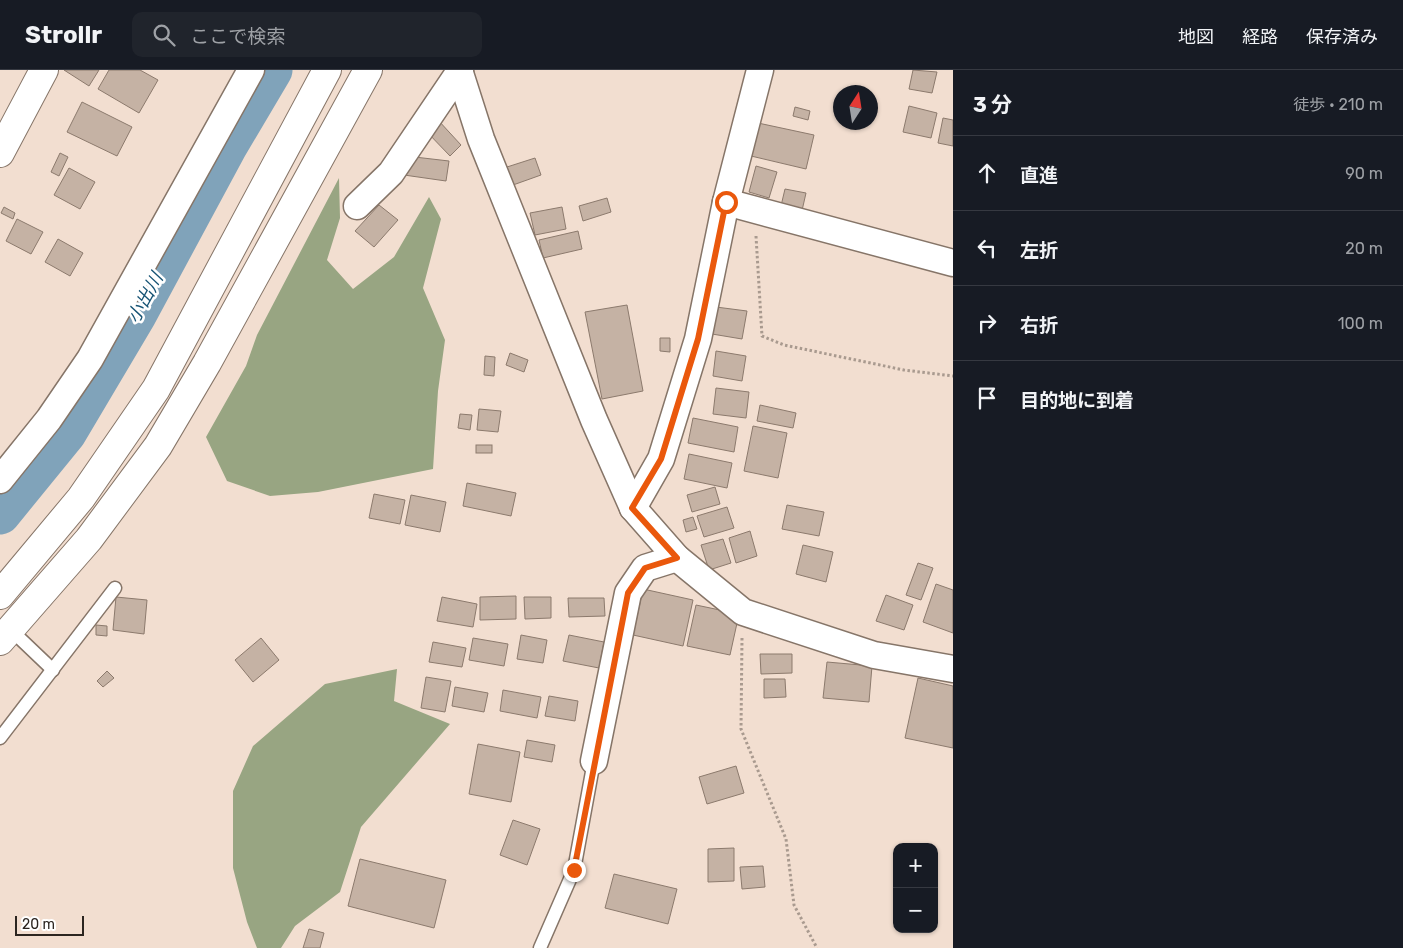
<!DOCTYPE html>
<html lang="ja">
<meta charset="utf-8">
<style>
:root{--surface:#171b24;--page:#20242c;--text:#f1f3f6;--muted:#9ea1a6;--line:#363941}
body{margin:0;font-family:Rubik,"Noto Sans JP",sans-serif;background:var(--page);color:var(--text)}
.controls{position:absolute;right:15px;bottom:15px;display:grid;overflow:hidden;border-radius:10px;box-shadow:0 1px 4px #0004}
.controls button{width:45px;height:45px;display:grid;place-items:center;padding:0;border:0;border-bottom:1px solid var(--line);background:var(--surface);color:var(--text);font:25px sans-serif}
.compass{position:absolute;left:833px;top:15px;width:45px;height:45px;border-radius:50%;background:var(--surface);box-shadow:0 1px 4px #0004;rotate:12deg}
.scale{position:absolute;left:15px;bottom:12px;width:69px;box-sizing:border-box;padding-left:5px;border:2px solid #2c2520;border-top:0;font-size:14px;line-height:18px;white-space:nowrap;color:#2c2520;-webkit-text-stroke:4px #fff;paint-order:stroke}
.stop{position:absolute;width:15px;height:15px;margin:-11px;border:4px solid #ea580c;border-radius:50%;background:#fff}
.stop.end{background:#ea580c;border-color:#fff;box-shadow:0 1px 5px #0008}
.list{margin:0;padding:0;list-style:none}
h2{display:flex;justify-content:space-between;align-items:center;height:65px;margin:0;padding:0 20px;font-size:21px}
h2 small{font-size:16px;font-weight:400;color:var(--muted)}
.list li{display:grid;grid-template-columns:32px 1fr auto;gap:15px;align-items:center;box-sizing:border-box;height:75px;padding:0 20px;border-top:1px solid var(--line)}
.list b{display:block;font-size:19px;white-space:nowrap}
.list em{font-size:16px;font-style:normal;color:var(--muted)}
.icon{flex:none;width:28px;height:28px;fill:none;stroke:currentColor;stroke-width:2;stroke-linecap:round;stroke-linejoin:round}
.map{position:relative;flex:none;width:953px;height:878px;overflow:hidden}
header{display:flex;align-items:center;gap:30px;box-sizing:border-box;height:70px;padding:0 25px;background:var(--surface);border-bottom:1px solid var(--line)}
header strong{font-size:24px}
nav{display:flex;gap:28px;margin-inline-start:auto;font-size:18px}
.search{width:350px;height:45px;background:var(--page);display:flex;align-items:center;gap:12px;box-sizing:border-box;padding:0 18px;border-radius:10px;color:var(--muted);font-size:19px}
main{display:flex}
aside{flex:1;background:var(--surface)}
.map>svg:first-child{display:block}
</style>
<header>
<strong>Strollr</strong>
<div class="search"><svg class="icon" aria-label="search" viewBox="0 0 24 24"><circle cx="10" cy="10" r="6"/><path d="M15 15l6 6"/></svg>ここで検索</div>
<nav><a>地図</a><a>経路</a><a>保存済み</a></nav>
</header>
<main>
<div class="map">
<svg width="953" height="878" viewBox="0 0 953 878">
<rect width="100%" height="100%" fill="#f2ded0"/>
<g fill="#98a582">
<path d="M 339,108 L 340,148 L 327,190 L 353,219 L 394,187 L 429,127 L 441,149 L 423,218 L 445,270 L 438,321 L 433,399 L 318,422 L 270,426 L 227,411 L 206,367 L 246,296 L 257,265 Z"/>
<path d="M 397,599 L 394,631 L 450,654 L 361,757 L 340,822 L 295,856 L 281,878 L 257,878 L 247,852 L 233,798 L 233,721 L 253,676 L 325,614 Z"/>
</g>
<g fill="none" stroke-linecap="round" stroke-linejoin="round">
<path stroke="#80a3ba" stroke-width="41" d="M 0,444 L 66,363 L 136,245 L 227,76 L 272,0"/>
</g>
<g fill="#c5b2a4" stroke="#8c7a6d">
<path d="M 64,0 L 99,0 L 89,16 Z"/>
<path d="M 109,0 L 140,0 L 158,10 L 139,43 L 98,19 Z"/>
<path d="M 913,0 L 937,2 L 932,23 L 909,19 Z"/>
<path d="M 82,32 L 132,57 L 117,86 L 67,62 Z"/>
<path d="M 909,36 L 937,43 L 931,68 L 903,62 Z"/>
<path d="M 795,37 L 810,41 L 808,50 L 793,46 Z"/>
<path d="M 943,48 L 953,50 L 953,76 L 938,73 Z"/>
<path d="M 438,50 L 461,75 L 450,86 L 426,61 Z"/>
<path d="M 758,53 L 814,65 L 806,99 L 751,86 Z"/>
<path d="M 60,83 L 68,87 L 59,106 L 51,102 Z"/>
<path d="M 406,86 L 449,91 L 446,111 L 404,105 Z"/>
<path d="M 535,88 L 541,105 L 513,115 L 507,97 Z"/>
<path d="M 756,96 L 777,102 L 769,128 L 749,122 Z"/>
<path d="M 69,98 L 95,112 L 80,139 L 54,125 Z"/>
<path d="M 785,119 L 806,123 L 801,145 L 780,140 Z"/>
<path d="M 607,128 L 611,142 L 583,151 L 579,136 Z"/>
<path d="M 379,135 L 398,150 L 374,177 L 355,161 Z"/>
<path d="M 4,137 L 15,143 L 13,149 L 1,143 Z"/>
<path d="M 562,137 L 566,159 L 535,165 L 530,143 Z"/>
<path d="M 17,149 L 43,162 L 31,184 L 6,171 Z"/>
<path d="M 578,161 L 582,179 L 543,188 L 539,170 Z"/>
<path d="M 58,169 L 83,183 L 70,206 L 45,192 Z"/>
<path d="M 627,235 L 643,321 L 602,329 L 585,242 Z"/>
<path d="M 716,237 L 747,241 L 742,269 L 712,264 Z"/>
<path d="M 660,268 L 670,268 L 670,282 L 660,281 Z"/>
<path d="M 716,281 L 746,286 L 742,311 L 713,306 Z"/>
<path d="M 510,283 L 528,290 L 524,302 L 506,295 Z"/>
<path d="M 485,286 L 495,287 L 494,306 L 484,305 Z"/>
<path d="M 716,318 L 749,322 L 746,348 L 713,344 Z"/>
<path d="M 760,335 L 796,343 L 793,358 L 757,351 Z"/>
<path d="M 479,339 L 501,341 L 498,362 L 477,360 Z"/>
<path d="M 460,344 L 472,345 L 470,360 L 458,358 Z"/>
<path d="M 693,348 L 738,357 L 734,382 L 688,373 Z"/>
<path d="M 753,356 L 787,363 L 778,408 L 744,401 Z"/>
<rect x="476" y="375" width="16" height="8"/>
<path d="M 689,384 L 732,393 L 727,418 L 684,409 Z"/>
<path d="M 467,413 L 516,423 L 511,446 L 463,436 Z"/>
<path d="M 715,417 L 720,434 L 692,442 L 687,425 Z"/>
<path d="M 374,424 L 405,430 L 400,454 L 369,448 Z"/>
<path d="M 411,425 L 446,432 L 440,462 L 405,455 Z"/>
<path d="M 787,435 L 824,442 L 819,466 L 782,459 Z"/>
<path d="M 727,437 L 734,458 L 704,467 L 697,446 Z"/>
<path d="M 693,447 L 697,459 L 686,462 L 683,450 Z"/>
<path d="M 750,461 L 757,486 L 736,493 L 729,468 Z"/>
<path d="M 723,469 L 731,493 L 709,500 L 701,475 Z"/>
<path d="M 803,475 L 833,482 L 826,512 L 796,504 Z"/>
<path d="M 918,493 L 933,498 L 921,530 L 906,525 Z"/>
<path d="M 936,514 L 953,520 L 953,563 L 923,552 Z"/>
<path d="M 643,519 L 693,530 L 683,576 L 633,565 Z"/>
<path d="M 886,525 L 913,535 L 904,560 L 876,551 Z"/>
<path d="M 516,526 L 516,549 L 480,550 L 480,527 Z"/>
<path d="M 116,527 L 147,530 L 144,564 L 113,560 Z"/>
<path d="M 442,527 L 477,534 L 473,557 L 437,551 Z"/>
<path d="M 524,527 L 551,527 L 551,548 L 525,549 Z"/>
<path d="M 568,528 L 604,528 L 605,546 L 569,547 Z"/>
<path d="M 696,535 L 739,544 L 730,585 L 687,576 Z"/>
<path d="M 96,555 L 107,556 L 107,566 L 96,565 Z"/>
<path d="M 521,565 L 547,570 L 543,593 L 517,589 Z"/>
<path d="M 569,565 L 604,572 L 599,598 L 563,591 Z"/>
<path d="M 261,568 L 279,590 L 253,612 L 235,590 Z"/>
<path d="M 473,568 L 508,574 L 504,596 L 469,590 Z"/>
<path d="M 433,572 L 466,578 L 462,597 L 429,592 Z"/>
<path d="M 760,584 L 792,584 L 792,603 L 761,604 Z"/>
<path d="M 827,592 L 872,596 L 869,632 L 823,628 Z"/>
<path d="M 107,601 L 114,608 L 103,617 L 97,611 Z"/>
<path d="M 426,607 L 451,611 L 445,642 L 421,638 Z"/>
<path d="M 918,608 L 953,616 L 953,678 L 905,668 Z"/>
<path d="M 764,609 L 785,609 L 786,627 L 764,628 Z"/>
<path d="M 455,617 L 488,623 L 484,642 L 452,636 Z"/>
<path d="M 503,620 L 541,627 L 537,648 L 500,641 Z"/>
<path d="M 549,626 L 578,631 L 575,651 L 545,646 Z"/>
<path d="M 527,670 L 555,675 L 552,692 L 524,687 Z"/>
<path d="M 478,674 L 520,682 L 511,732 L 469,724 Z"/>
<path d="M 736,696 L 744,723 L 707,734 L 699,707 Z"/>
<path d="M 513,750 L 540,759 L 527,795 L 500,785 Z"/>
<path d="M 734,778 L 734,811 L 708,812 L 708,779 Z"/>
<path d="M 360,789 L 446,810 L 434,858 L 348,836 Z"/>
<path d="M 763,796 L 765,817 L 742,819 L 740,797 Z"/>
<path d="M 614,804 L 677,819 L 668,854 L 605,838 Z"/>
<path d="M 309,859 L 324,863 L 320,878 L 303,878 Z"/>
</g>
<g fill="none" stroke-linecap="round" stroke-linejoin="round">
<defs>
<g id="lane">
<path d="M 10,559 L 53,600"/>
<path d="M 0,668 L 115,518"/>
<path d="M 540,878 L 574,800 L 594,691"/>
</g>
<g id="street">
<path d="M 459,0 L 481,69 L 594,350 L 633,438 L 677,488 L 743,542 L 874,585 L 953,599"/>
<path d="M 726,132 L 953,193"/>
<path d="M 357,136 L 391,103 L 460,1"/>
<path d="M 0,410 L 49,349 L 90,289 L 251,0"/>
<path d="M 633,438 L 661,389 L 698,269 L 726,132 L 760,0"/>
<path d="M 594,691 L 628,523 L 645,498 L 677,488"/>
</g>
<g id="secondary">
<path d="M 0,83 L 44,0"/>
<path d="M 0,525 L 81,428 L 156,319 L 327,0"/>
<path d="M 0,571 L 89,469 L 158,376 L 207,293 L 368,0"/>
</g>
</defs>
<use href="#lane" stroke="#867568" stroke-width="15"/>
<use href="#street" stroke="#867568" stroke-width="29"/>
<use href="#secondary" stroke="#867568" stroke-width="30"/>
<g stroke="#a99a8f" stroke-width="3" stroke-dasharray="2.5 2.5" stroke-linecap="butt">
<path d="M 756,166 L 762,266 L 784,275 L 904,300 L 953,306"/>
<path d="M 742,568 L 741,659 L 786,769 L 794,835 L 817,878"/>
</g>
<use href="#lane" stroke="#fff" stroke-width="12"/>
<use href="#street" stroke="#fff" stroke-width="26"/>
<use href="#secondary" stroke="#fff" stroke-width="28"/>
</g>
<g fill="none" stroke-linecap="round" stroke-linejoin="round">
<path stroke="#ea580c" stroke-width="6" d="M 574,800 L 628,523 L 645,498 L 677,488 L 632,438 L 661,389 L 698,269 L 726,132"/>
</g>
<g text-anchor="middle" stroke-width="5" stroke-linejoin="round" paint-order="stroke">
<g font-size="18" font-style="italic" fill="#165374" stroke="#fff">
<text transform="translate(145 228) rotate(-61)" y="6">小出川</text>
</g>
</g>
</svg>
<div class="controls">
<button>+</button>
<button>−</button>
</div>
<svg class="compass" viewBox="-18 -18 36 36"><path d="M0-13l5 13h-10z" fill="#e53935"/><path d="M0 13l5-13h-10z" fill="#9ea1a6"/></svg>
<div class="scale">20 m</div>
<div class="stop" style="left:726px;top:132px"></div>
<div class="stop end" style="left:574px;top:800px"></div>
</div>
<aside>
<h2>3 分<small>徒歩 · 210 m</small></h2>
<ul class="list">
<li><svg class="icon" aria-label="ahead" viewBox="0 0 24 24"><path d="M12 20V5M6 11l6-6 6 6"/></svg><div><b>直進</b></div><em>90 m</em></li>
<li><svg class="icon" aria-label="left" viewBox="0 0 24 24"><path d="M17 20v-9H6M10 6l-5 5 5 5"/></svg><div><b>左折</b></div><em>20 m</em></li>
<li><svg class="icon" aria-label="right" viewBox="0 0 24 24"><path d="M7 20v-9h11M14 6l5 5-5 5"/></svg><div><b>右折</b></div><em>100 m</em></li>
<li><svg class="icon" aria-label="arrive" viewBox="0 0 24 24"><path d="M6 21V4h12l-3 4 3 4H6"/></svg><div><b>目的地に到着</b></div></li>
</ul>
</aside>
</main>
